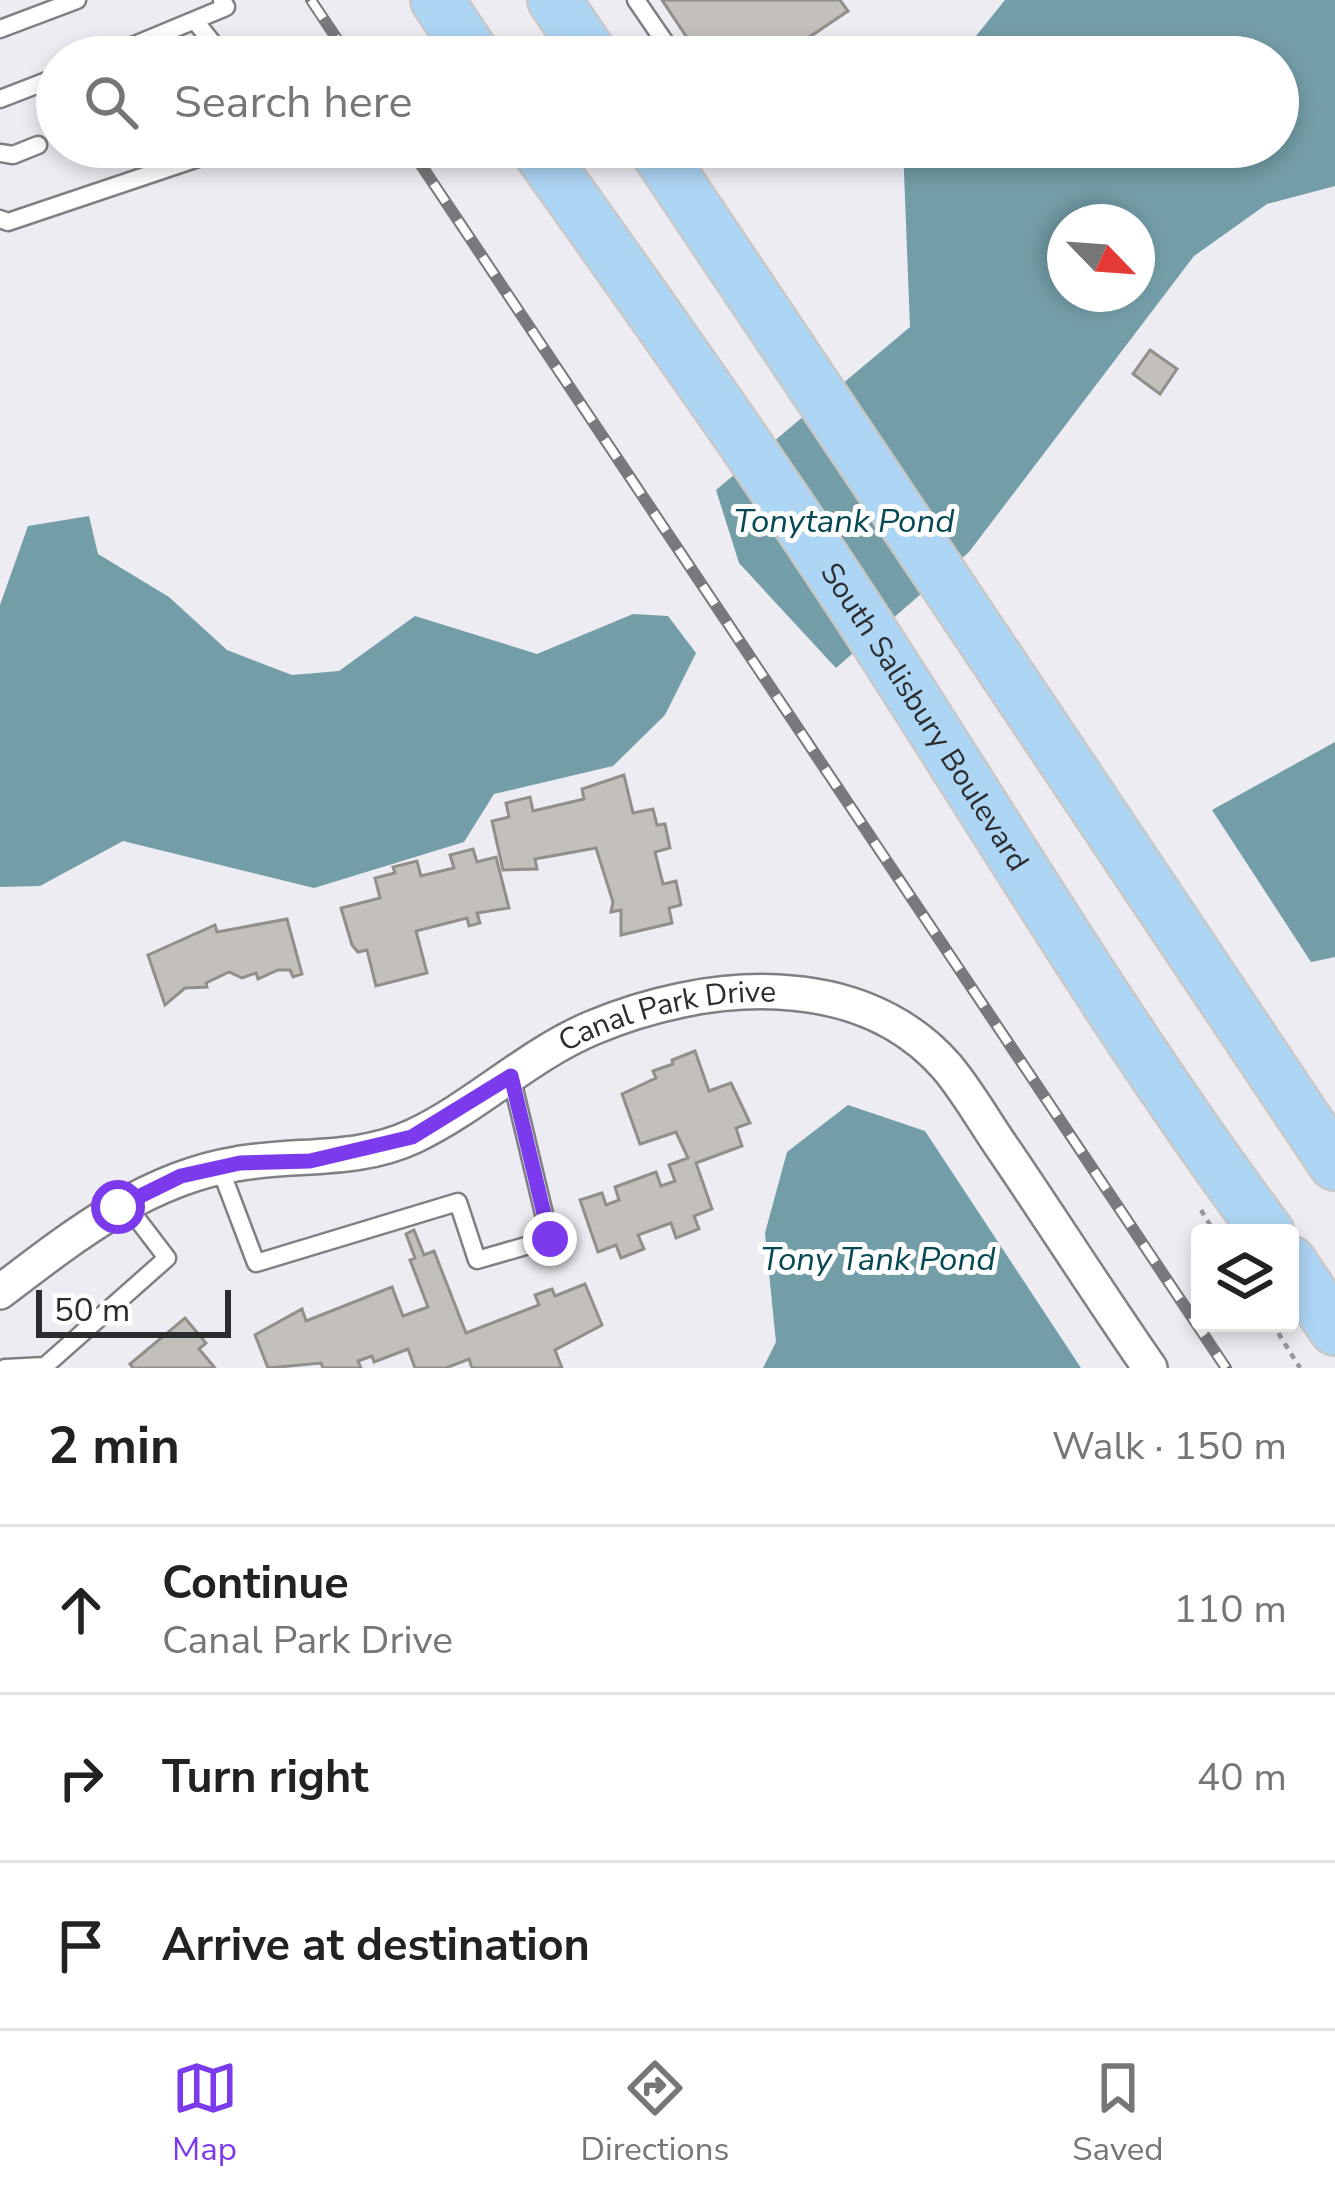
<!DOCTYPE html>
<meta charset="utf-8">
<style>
:root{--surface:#fff;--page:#f2f2f2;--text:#222;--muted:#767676;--line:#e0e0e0;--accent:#7c3aed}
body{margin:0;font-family:"Nunito Sans",sans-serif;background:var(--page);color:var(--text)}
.controls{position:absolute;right:36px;bottom:36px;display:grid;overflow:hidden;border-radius:12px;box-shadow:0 6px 18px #0003}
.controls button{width:108px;height:108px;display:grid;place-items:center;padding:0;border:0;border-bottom:3px solid var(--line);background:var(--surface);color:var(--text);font:60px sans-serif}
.compass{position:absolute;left:1047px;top:204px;width:108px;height:108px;border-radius:50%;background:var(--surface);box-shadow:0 6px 18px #0003;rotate:115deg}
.scale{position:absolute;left:36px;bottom:30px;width:195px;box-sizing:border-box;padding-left:12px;border:6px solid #2c2c2e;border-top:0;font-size:33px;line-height:42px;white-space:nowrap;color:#2c2c2e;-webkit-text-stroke:9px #fff;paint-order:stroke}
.stop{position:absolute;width:36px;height:36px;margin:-27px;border:9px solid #7c3aed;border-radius:50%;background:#fff}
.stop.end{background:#7c3aed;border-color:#fff;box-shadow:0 3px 12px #0008}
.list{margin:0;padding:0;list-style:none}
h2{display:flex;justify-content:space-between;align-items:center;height:156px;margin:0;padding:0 48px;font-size:51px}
h2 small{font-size:39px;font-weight:400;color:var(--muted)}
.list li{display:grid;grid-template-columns:78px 1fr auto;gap:36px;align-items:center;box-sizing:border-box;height:168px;padding:0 48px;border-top:3px solid var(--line)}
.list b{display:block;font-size:45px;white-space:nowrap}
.list p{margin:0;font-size:39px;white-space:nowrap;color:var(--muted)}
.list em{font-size:39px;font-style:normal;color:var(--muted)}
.icon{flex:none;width:66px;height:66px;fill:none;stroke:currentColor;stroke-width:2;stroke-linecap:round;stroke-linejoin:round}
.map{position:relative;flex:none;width:1335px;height:1368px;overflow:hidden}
.search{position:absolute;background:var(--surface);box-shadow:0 6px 18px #0003;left:36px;right:36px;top:36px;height:132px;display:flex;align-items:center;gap:30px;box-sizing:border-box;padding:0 42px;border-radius:66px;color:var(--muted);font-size:45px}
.sheet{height:660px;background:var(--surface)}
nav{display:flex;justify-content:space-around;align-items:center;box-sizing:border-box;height:168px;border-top:3px solid var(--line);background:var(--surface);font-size:33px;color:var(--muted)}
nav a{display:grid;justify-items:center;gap:6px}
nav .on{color:var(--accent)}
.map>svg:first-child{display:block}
</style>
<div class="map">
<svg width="1335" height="1368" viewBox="0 0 1335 1368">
<rect width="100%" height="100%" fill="#ececf2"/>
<g fill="#739da7" fill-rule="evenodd">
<path d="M 1005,0 L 1335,0 L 1335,186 L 1267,204 L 1194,256 L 969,552 L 836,668 L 739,563 L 716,490 L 910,327 L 903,147 L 1278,147 L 1278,57 L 959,57 ZM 1065,222 L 1137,222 L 1137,294 L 1065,294 Z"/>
<path d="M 89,516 L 98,554 L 169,597 L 227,650 L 292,675 L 339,671 L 415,616 L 537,654 L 633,614 L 668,616 L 696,653 L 665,715 L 613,766 L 494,794 L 464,842 L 314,888 L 123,841 L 40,886 L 0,887 L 0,605 L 28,526 Z"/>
<path d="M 1335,742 L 1335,957 L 1311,962 L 1212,810 Z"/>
<path d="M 848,1105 L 925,1131 L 1081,1368 L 763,1368 L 776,1342 L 765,1233 L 787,1152 Z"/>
</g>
<g fill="#c3bfba" stroke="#928f8a" stroke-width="3">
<path d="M 662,0 L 840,0 L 848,11 L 802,42 L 810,54 L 805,57 L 700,57 Z"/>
<path d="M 1150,350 L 1177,369 L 1160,394 L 1133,374 Z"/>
<path d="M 624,775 L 633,813 L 653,809 L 657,825 L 665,824 L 670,848 L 655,852 L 663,884 L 676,881 L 681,905 L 669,908 L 672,923 L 621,935 L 621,910 L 611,912 L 613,902 L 596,848 L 535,859 L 537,869 L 503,870 L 492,821 L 509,817 L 506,803 L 530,797 L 533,811 L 584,799 L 582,789 Z"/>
<path d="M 473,849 L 477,862 L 496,857 L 509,908 L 477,913 L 480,923 L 469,926 L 467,918 L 416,931 L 427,973 L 376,986 L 367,950 L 358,952 L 352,945 L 341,908 L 380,898 L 375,878 L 395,873 L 393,867 L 417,861 L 421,876 L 454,868 L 450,855 Z"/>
<path d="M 287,919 L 302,974 L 293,977 L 290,970 L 278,970 L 258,979 L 256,973 L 242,978 L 229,972 L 206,983 L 207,987 L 185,988 L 165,1005 L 148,955 L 215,925 L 217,932 Z"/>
<path d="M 695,1051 L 709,1091 L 731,1083 L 750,1123 L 736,1128 L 742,1146 L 696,1163 L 712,1209 L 694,1216 L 699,1229 L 676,1238 L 671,1223 L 638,1235 L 644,1249 L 621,1258 L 616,1245 L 598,1252 L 580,1200 L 602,1193 L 606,1205 L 619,1200 L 615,1187 L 656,1172 L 661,1186 L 675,1181 L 669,1165 L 688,1158 L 676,1132 L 640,1144 L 622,1094 L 656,1078 L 653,1071 L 673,1064 L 672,1060 Z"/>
<path d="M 414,1230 L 424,1255 L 434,1251 L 466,1333 L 539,1305 L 535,1295 L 552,1289 L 555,1296 L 585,1284 L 602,1325 L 555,1350 L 562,1368 L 472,1368 L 469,1359 L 446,1368 L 415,1368 L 408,1349 L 374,1362 L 372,1356 L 358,1361 L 361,1368 L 323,1368 L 321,1363 L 268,1368 L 255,1335 L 302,1309 L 306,1321 L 392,1287 L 403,1316 L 428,1307 L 410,1260 L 415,1258 L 406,1234 Z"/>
<path d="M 185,1318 L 206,1343 L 199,1349 L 215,1368 L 133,1368 L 130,1364 Z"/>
</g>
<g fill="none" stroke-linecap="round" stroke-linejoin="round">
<defs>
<g id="lane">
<path d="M 636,0 L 675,57"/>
<path d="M 195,21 L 224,57"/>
<path d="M 0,29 L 77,0"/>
<path d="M 106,57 L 226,7 L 222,0"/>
<path d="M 0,99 L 57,77"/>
<path d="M 0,153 L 13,155 L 38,145"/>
<path d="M 0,219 L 8,222 L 231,147"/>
<path d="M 220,1168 L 256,1263 L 458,1202 L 477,1260 L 550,1239 L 511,1076"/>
<path d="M 5,1368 L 45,1366 L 167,1258 L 125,1203"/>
</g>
<g id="street">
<path id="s1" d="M 0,1292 C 72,1237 145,1179 236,1164 C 296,1153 357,1163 414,1136 C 477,1106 528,1055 592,1028 C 703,981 859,966 947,1067 C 968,1092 985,1123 1004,1150 C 1053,1222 1100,1296 1150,1368"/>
</g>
<g id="primary">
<path d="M 437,0 L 475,57"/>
<path d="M 554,0 L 593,57"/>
<path id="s2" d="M 536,147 C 659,320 783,493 897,672 C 1018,861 1134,1053 1268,1233"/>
<path d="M 654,147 L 1335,1164"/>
<path d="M 1290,1262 L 1335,1329"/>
</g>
</defs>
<use href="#lane" stroke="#7f7f84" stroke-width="21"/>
<use href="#street" stroke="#7f7f84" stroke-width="38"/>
<use href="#primary" stroke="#c8c8c9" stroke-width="56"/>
<g stroke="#97979b" stroke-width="4.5" stroke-dasharray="6 6" stroke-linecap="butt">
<path d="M 1201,1210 L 1215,1233"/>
<path d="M 1272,1323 L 1300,1368"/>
</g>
<use href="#lane" stroke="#fff" stroke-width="16"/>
<use href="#street" stroke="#fff" stroke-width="33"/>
<use href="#primary" stroke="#add5f4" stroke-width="51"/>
<defs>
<g id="rail">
<path d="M 311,0 L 349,57"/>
<path d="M 409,147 L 1226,1368"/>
</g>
</defs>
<use href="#rail" stroke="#79797d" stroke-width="12"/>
<use href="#rail" stroke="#fff" stroke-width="8" stroke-dasharray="22" stroke-linecap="butt"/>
</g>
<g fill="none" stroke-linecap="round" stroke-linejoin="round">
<path stroke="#7c3aed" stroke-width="15" d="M 118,1207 L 181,1176 L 240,1163 L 310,1161 L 412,1137 L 511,1076 L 550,1239"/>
</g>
<g text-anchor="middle" stroke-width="10" stroke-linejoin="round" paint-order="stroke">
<g font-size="30" fill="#2c2c2e" stroke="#fff">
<text dy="10" stroke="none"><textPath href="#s2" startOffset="690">South Salisbury Boulevard</textPath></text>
<text dy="10" stroke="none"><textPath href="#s1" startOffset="738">Canal Park Drive</textPath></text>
</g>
<g font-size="33" font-style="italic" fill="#064853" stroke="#fff">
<text x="844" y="532">Tonytank Pond</text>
<text x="878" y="1270">Tony Tank Pond</text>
</g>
</g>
</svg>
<div class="controls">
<button><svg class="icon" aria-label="layers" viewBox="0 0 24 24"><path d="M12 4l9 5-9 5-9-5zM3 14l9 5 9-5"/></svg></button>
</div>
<svg class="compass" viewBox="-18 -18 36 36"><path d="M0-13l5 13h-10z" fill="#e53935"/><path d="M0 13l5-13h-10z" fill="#767676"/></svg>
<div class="scale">50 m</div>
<div class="stop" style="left:118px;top:1207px"></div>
<div class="stop end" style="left:550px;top:1239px"></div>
<div class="search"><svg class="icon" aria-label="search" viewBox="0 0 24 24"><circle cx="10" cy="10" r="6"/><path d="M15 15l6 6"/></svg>Search here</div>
</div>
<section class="sheet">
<h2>2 min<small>Walk · 150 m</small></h2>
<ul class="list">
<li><svg class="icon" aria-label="ahead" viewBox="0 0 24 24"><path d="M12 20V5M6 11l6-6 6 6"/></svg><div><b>Continue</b><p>Canal Park Drive</p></div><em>110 m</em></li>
<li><svg class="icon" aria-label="right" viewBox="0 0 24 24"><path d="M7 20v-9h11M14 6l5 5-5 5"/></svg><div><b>Turn right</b></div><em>40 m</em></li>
<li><svg class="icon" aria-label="arrive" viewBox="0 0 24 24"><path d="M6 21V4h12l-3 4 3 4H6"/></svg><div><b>Arrive at destination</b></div></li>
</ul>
</section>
<nav>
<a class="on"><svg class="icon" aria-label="map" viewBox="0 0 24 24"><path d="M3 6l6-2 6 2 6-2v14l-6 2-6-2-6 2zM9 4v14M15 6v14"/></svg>Map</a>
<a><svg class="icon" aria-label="directions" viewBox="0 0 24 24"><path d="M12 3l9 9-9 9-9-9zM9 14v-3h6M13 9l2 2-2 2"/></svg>Directions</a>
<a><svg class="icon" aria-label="saved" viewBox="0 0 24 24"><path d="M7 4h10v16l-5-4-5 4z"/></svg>Saved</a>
</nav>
